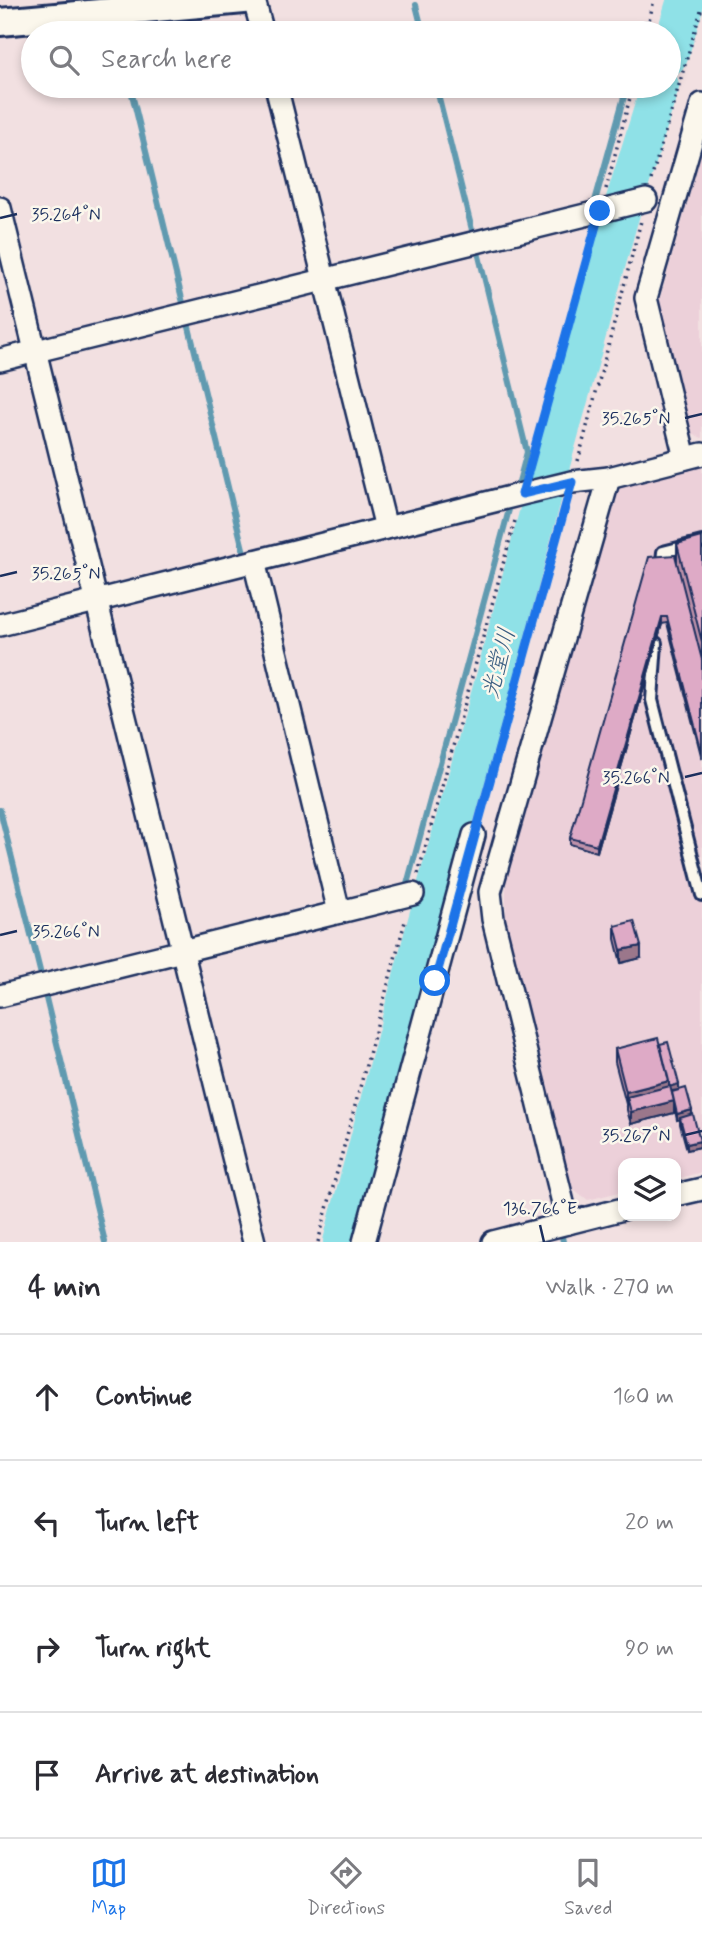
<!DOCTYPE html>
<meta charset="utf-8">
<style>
:root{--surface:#fff;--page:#f2f2f3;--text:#2b2b33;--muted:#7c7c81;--line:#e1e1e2;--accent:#1a73e8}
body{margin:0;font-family:Mynerve,"Klee One",sans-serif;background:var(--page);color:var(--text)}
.controls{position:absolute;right:21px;bottom:21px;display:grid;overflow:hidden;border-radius:14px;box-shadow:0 4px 10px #0003}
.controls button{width:63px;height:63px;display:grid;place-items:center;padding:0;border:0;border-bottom:2px solid var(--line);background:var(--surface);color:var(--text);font:35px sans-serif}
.stop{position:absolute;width:21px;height:21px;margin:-16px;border:5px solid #1a73e8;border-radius:50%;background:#fff}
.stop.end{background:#1a73e8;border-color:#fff;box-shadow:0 2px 7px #0008}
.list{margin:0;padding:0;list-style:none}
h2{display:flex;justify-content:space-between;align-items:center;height:91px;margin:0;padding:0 28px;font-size:30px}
h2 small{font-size:23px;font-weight:400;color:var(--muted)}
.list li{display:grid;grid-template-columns:46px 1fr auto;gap:21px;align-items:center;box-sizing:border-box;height:126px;padding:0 28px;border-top:2px solid var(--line)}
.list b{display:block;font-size:26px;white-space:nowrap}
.list em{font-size:23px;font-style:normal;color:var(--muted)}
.icon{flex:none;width:38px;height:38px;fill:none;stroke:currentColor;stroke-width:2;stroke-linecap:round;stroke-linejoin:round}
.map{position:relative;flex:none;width:702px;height:1242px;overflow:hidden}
.search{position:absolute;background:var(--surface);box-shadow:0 4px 10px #0003;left:21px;right:21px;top:21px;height:77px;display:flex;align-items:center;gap:18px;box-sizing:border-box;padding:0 24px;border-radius:38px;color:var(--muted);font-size:26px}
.sheet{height:595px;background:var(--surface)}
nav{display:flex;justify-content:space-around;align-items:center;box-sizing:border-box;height:98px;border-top:2px solid var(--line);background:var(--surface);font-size:19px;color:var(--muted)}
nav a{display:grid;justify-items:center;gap:4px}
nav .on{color:var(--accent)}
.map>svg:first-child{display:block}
</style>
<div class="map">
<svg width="702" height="1242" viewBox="0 0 702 1242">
<rect width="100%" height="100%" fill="#f2e0e1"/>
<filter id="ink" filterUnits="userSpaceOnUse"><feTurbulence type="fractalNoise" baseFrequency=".0143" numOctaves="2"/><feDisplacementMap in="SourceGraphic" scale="14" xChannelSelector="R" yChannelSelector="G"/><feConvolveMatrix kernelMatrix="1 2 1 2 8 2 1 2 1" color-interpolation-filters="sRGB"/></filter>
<g filter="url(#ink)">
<g fill="#ecd0d9">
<path d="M 702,151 L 702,438 L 689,432 L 659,302 Z"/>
<path d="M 702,461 L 702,1172 L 676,1179 L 676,1163 L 623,1163 L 623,1191 L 588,1200 L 571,1187 L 506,919 L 506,882 L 607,501 L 624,479 Z"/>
</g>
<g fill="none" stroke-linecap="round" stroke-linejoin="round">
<g stroke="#619ab0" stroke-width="6">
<path d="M 416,5 L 423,33"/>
<path d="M 116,32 L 116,33"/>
<path d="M 642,33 L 645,23"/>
<path d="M 130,86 L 184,307"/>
<path d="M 436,86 L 473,234"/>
<path d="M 595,201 L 627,86"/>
<path d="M 602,222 L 619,219"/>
<path d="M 478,252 L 527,452 L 517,489"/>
<path d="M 188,323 L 245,557"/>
<path d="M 0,810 L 42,979"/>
<path d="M 406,888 L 510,506"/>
<path d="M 44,990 L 105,1242"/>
<path d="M 562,1236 L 563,1242"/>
</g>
<g stroke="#8fe1e7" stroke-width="38">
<path d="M 669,56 L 686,0"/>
<path d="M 342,1242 L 433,898 L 496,674 L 554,453 L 619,219 L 660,86"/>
</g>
<defs>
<g id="service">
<path d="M 662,562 L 663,552 L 702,542"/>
<path d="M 656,643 L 652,700 L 702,895"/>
</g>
<g id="minor">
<path d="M 254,0 L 263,33"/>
<path d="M 276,86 L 386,528"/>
<path d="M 0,208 L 254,1242"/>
<path d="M 0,360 L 646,200"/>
<path d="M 685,458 L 646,298 L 702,104"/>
<path d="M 254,561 L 339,912"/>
<path d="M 0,625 L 522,494 L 572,482 L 609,478 L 702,454"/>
<path d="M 0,996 L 413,894"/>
<path d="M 676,1195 L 702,1189"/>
<path d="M 568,1223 L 493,919 L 490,892 L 609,478"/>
<path d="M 364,1242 L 474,835"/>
<path d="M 493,1242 L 623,1209"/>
</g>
<path id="tertiary" d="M 0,22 L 244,0"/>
</defs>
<use href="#service" stroke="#1b2f5e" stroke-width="16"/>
<use href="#minor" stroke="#1b2f5e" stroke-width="26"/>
<use href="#tertiary" stroke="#1b2f5e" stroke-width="32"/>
<g stroke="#1b2f5e" stroke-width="3.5" stroke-dasharray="2 5" stroke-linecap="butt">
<path d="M 646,33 L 654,0"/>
<path d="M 651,180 L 702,7"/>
<path d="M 606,189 L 633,86"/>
<path d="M 578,461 L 641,221"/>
<path d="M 528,472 L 594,233"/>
<path d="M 480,815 L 566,505"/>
<path d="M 418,874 L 516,517"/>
<path d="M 318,1242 L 406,918"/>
</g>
<use href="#service" stroke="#fbf7ec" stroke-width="10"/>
<use href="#minor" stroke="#fbf7ec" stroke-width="21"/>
<use href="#tertiary" stroke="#fbf7ec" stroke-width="26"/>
</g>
<g fill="#bf92aa" stroke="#1b2f5e" stroke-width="2">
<path d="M 702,537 L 702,759 L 667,623 L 662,624 L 597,852 L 570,844 L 570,838 L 677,561 L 677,544 Z"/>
<path d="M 615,926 L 641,958 L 621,963 L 615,939 Z"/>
<path d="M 660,1044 L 679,1090 L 692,1115 L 700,1147 L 687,1150 L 680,1124 L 680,1119 L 677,1120 L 674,1106 L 674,1113 L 631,1124 L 627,1110 L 627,1103 L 626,1104 L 615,1062 L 615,1049 Z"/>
</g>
<g fill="#9b778b" stroke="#1b2f5e" stroke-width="2">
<path d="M 662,617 L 662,624 L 597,852 L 597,845 Z"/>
<path d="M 641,946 L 641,958 L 621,963 L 621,950 Z"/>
<path d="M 669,1081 L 679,1084 L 679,1090 L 627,1097 L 627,1103 L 626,1104 L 626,1092 Z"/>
<path d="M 674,1101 L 674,1113 L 631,1124 L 631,1112 Z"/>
<path d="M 692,1110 L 692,1116 L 677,1120 L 677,1114 Z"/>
<path d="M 700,1141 L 700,1147 L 687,1150 L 687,1144 Z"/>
</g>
<g fill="#deaac6" stroke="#1b2f5e" stroke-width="2">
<path d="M 702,537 L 702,642 L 677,544 Z"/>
<path d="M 675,555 L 702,660 L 702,753 L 667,617 L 662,617 L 597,845 L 570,838 L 649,557 Z"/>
<path d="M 634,921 L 641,946 L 621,950 L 615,926 Z"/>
<path d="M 658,1038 L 669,1081 L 626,1092 L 615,1049 Z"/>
<path d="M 668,1042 L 679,1084 L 669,1087 L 669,1081 L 660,1044 Z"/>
<path d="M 670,1086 L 674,1101 L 631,1112 L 627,1097 Z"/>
<path d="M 686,1088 L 692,1110 L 677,1114 L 672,1092 Z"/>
<path d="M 693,1114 L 700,1141 L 687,1144 L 680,1118 Z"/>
</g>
</g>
<g fill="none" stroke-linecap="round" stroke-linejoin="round" filter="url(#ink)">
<path stroke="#1a73e8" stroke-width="9" d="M 435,981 L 572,482 L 522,494 L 600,211"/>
</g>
<path fill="none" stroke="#1b2f5e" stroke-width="2.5" d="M 0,218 L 17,214M 685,418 L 702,414M 0,576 L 17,572M 685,777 L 702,773M 0,935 L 17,931M 685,1135 L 702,1131M 540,1225 L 544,1242"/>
<g text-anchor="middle" stroke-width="5" stroke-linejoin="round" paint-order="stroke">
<g font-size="24" font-style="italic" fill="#385c80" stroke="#fbf7ec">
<text transform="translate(498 663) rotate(-75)" y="8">光堂川</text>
</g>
</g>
<g font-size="18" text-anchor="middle" fill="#1b2f5e" stroke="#fbf7ec" stroke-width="5" stroke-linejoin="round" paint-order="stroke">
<text x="66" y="220">35.264°N</text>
<text x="636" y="424">35.265°N</text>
<text x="66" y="579">35.265°N</text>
<text x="636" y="783">35.266°N</text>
<text x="66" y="937">35.266°N</text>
<text x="636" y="1141">35.267°N</text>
<text x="540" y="1214">136.766°E</text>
</g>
</svg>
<div class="controls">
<button><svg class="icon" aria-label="layers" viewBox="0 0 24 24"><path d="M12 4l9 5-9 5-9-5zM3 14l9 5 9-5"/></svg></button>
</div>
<div class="stop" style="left:435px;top:981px"></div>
<div class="stop end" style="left:600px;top:211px"></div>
<div class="search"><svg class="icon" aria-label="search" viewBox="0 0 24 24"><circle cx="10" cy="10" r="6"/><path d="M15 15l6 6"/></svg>Search here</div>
</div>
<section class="sheet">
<h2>4 min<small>Walk · 270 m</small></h2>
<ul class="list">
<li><svg class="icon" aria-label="ahead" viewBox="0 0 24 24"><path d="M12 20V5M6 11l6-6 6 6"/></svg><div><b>Continue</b></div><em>160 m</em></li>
<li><svg class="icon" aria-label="left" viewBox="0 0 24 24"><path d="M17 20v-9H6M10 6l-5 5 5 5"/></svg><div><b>Turn left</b></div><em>20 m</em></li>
<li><svg class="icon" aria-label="right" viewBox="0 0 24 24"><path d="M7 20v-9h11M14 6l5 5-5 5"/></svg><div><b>Turn right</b></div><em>90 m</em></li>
<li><svg class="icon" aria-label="arrive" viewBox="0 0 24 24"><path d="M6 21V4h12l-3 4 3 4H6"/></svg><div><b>Arrive at destination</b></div></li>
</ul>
</section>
<nav>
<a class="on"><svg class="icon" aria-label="map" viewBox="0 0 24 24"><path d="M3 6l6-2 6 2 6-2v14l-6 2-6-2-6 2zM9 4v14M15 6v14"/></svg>Map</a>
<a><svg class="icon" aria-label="directions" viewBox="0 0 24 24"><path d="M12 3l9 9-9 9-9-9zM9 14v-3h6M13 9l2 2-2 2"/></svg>Directions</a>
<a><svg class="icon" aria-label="saved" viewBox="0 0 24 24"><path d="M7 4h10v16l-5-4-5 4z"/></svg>Saved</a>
</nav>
